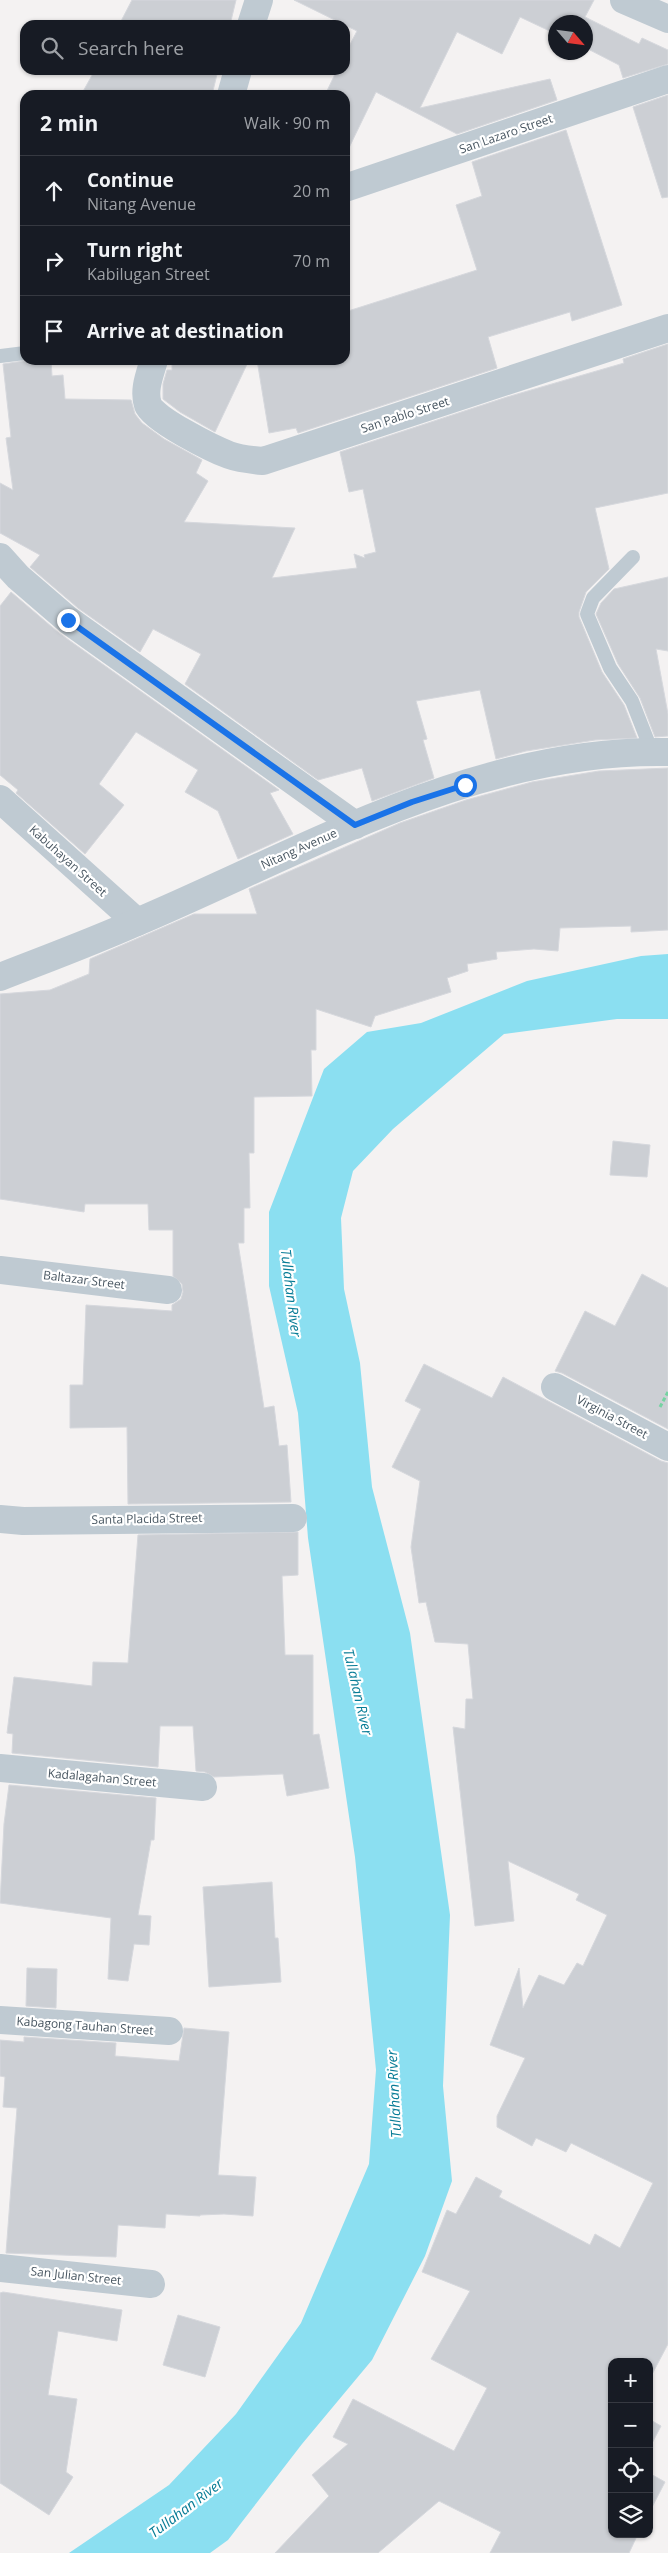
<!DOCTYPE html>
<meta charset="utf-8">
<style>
:root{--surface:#171b24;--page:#242831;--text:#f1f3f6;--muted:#9ea1a6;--line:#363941}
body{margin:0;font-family:"Open Sans",sans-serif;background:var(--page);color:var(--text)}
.controls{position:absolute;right:15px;bottom:15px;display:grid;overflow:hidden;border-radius:10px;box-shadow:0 1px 4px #0004}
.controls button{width:45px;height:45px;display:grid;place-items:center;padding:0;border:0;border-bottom:1px solid var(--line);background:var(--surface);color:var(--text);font:25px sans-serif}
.compass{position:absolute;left:548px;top:15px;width:45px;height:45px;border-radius:50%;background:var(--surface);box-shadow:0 1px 4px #0004;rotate:118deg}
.stop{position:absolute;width:15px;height:15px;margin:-11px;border:4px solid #1a73e8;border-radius:50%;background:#fff}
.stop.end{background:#1a73e8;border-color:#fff;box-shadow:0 1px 5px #0008}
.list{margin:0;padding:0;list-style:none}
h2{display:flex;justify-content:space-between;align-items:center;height:65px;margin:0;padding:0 20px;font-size:21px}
h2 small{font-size:16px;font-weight:400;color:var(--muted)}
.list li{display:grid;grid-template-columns:32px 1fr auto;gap:15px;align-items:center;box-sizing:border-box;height:70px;padding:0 20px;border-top:1px solid var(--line)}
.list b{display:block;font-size:19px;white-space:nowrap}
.list p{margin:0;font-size:16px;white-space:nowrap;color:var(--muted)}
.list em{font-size:16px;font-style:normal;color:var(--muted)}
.icon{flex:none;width:28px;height:28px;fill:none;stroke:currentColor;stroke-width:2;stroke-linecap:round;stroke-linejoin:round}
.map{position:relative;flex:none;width:668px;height:2553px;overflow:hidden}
.search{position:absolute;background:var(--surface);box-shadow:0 1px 4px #0004;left:20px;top:20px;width:330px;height:55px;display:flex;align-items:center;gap:12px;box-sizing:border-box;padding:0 18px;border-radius:15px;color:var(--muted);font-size:19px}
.panel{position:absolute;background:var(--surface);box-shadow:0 1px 4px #0004;left:20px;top:90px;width:330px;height:275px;border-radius:15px}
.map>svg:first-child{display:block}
</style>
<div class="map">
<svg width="668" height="2553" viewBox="0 0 668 2553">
<rect width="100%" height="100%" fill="#f4f2f2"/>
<path fill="#8bdff1" d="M 668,954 L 668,1019 L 617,1019 L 504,1034 L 393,1129 L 353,1171 L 341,1218 L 344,1289 L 360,1363 L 372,1487 L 410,1633 L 450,1915 L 443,2086 L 452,2181 L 425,2256 L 372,2360 L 302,2444 L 228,2540 L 210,2553 L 69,2553 L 169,2485 L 236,2414 L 301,2323 L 369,2164 L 376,2070 L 355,1857 L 308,1538 L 298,1413 L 269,1286 L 269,1212 L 324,1069 L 367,1032 L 421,1023 L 527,981 L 641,956 Z"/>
<g fill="#cccfd4" stroke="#d6d8dd">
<path d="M 132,0 L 236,0 L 230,25 L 119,25 Z"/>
<path d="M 294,0 L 594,0 L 585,17 L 639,44 L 642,38 L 668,50 L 668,64 L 623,78 L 619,65 L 586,48 L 586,22 L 556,22 L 556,34 L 520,17 L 502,54 L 457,32 L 420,108 L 550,79 L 557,100 L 457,134 L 376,92 L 345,156 L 345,95 L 325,95 L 337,70 L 345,70 L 345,54 L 357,31 Z"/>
<path d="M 95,70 L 218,70 L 212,95 L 81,95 Z"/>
<path d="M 668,95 L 668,197 L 662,198 L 633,107 Z"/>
<path d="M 566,130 L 622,305 L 572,321 L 570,312 L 488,337 L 497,368 L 298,433 L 296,428 L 269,433 L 257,360 L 345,360 L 345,312 L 477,270 L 456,205 L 482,196 L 472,162 Z"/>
<path d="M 668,344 L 668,493 L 595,508 L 609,569 L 586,592 L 579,612 L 579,617 L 602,672 L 624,705 L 637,738 L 595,740 L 526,751 L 496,759 L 480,690 L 416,701 L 427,739 L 423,740 L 434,778 L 372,801 L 362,768 L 318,780 L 185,684 L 201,654 L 153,629 L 140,652 L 78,608 L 30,567 L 40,555 L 0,533 L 0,483 L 13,490 L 6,438 L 11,437 L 3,364 L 30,360 L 51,360 L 52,376 L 63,375 L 65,399 L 131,400 L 135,414 L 142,423 L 164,439 L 202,460 L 196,473 L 208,481 L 184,522 L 295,528 L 272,578 L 357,568 L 354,554 L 365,558 L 364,555 L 376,552 L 363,489 L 349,492 L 340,452 L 507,397 L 624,363 L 623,359 Z"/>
<path d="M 172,360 L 249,360 L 215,432 L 180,412 L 163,399 L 163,384 L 167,370 L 172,370 Z"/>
<path d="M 668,577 L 668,651 L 656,649 L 668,714 L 668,736 L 655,737 L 640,698 L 618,664 L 596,614 L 601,603 L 614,589 Z"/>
<path d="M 11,592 L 59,633 L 279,790 L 270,793 L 293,834 L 238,859 L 218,811 L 185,792 L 198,770 L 136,732 L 99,784 L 124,805 L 85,854 L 16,793 L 18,790 L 0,775 L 0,606 Z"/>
<path d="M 668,768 L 668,930 L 631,932 L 631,926 L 560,928 L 558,951 L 534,949 L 496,952 L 497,959 L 467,964 L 468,971 L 447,978 L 451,992 L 375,1016 L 371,1027 L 316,1009 L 316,1050 L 311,1050 L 312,1096 L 254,1097 L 254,1153 L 249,1153 L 250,1208 L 244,1208 L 244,1243 L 238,1243 L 264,1408 L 274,1406 L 279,1446 L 287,1445 L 291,1502 L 128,1504 L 127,1427 L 70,1428 L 70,1385 L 83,1385 L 86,1305 L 172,1311 L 172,1305 L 181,1299 L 183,1292 L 182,1284 L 173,1276 L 173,1230 L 149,1230 L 148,1204 L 85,1204 L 84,1212 L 0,1199 L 0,994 L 50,990 L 89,974 L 90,959 L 194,914 L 257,914 L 249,889 L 400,823 L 466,800 L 532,782 L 599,771 Z"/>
<path d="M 613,1141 L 650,1145 L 647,1177 L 610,1175 Z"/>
<path d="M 642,1274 L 668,1288 L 668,1429 L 562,1373 L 555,1371 L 585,1311 L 615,1326 Z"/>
<path d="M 424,1364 L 492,1398 L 503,1377 L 661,1461 L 668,1463 L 668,2344 L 649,2380 L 649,2362 L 612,2362 L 612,2534 L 638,2534 L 629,2553 L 490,2553 L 501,2532 L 439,2501 L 378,2553 L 275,2553 L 329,2496 L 312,2475 L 348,2444 L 333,2437 L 353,2399 L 454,2451 L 487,2388 L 431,2359 L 470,2291 L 422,2272 L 447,2210 L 456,2214 L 476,2177 L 502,2191 L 499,2197 L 590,2245 L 595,2234 L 620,2248 L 653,2183 L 571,2143 L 566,2152 L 536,2138 L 532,2146 L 497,2127 L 497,2116 L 525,2058 L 490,2045 L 519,1968 L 523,2008 L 539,1975 L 564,1985 L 577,1963 L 583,1966 L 607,1915 L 576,1900 L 579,1894 L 508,1861 L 514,1921 L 475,1926 L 453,1727 L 465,1729 L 466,1699 L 473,1699 L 468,1644 L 435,1642 L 426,1602 L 419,1603 L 411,1547 L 420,1481 L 392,1467 L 421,1409 L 405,1401 Z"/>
<path d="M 298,1532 L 298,1575 L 282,1576 L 285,1655 L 313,1655 L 313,1735 L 319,1734 L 329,1788 L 287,1796 L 283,1774 L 214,1777 L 205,1772 L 196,1771 L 193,1726 L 160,1726 L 158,1767 L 12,1753 L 13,1734 L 7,1733 L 14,1677 L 92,1686 L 93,1662 L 128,1663 L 138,1535 Z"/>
<path d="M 9,1785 L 156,1798 L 154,1840 L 151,1840 L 138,1915 L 151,1916 L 149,1945 L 134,1944 L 128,1981 L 108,1979 L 111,1918 L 0,1903 L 4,1824 Z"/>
<path d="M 272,1882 L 275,1938 L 278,1938 L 281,1982 L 209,1987 L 203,1887 Z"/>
<path d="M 27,1968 L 57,1969 L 56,2008 L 26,2006 Z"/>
<path d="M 184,2028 L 229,2032 L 218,2175 L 256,2177 L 253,2216 L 224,2214 L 200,2215 L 200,2216 L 166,2214 L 165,2228 L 118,2225 L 116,2257 L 6,2253 L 17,2108 L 3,2107 L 5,2077 L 0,2076 L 0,2040 L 24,2042 L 24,2037 L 116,2043 L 115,2056 L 179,2061 Z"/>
<path d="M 3,2292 L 122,2310 L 117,2341 L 58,2331 L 48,2395 L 77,2399 L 66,2472 L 73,2477 L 49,2515 L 0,2483 L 0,2293 Z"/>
<path d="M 178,2315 L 220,2327 L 205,2377 L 163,2365 Z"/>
<path d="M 649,2419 L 661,2426 L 649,2449 Z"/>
<path d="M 649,2473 L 665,2482 L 649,2513 Z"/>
</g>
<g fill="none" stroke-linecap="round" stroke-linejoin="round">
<path stroke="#76d3a2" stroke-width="3" stroke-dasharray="4 2.5" stroke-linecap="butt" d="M 660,1407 L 668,1392"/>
<g stroke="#bfcad2" stroke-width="14">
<path d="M 0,356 L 25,353"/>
<path d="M 633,557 L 593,598 L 587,614 L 610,668 L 632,701 L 652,752"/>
</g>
<g stroke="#bfcad2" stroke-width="28">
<path d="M 624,0 L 668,19"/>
<path d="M 251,25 L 259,0"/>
<path d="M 231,95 L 238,70"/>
<path d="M 345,188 L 668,79"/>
<path d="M 154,360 C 150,374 143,390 148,405 C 153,419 213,449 229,455 C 240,459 251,460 263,461 L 668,328"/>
<path d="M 0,557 L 18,577 L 68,620 L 355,825"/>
<path d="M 0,799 L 137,922"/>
<path d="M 0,977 C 46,959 92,942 137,922 C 306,850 478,748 668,752"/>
<path d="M 0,1270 L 168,1290"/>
<path d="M 555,1387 L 668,1447"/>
<path d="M 0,1519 L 23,1521 L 293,1518"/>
<path d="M 0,1768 L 203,1787"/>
<path d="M 0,2020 L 169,2031"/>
<path d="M 0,2268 L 151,2284"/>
</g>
</g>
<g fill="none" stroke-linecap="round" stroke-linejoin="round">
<path stroke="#1a73e8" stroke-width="6" d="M 68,620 L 355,825 L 412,802 L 465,785"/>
</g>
<g text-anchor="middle" stroke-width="4.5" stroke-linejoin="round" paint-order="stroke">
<g font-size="12" fill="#485661" stroke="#fff">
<text transform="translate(506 134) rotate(-19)" y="4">San Lazaro Street</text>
<text transform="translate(405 415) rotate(-18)" y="4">San Pablo Street</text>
<text transform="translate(299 849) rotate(-24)" y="4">Nitang Avenue</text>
<text transform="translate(68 861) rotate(42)" y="4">Kabuhayan Street</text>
<text transform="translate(84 1280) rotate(7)" y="4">Baltazar Street</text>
<text transform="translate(612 1417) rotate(28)" y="4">Virginia Street</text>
<text transform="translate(147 1519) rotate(-1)" y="4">Santa Placida Street</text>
<text transform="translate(102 1778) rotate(5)" y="4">Kadalagahan Street</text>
<text transform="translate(85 2026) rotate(4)" y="4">Kabagong Tauhan Street</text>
<text transform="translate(76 2276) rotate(6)" y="4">San Julian Street</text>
</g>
<g font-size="14" font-style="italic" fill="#077c96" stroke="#fff">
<text transform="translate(291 1293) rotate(83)" y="5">Tullahan River</text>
<text transform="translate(358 1692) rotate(77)" y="5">Tullahan River</text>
<text transform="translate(394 2094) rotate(-93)" y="5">Tullahan River</text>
<text transform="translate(186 2508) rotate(-37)" y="5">Tullahan River</text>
</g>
</g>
</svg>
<div class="controls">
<button>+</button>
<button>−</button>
<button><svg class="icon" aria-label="locate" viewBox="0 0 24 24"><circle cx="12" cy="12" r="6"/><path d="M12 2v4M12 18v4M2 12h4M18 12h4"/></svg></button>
<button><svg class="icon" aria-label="layers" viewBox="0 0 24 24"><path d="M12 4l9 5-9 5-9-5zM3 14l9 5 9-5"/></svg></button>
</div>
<svg class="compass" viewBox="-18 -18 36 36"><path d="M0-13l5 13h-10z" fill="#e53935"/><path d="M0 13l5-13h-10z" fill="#9ea1a6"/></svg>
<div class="stop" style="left:465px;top:785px"></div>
<div class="stop end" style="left:68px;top:620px"></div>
<div class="search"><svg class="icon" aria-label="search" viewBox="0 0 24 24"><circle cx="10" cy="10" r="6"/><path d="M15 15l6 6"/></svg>Search here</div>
<section class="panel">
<h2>2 min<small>Walk · 90 m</small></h2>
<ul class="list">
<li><svg class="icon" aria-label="ahead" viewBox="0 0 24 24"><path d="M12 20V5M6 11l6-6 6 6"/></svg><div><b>Continue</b><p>Nitang Avenue</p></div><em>20 m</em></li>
<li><svg class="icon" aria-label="right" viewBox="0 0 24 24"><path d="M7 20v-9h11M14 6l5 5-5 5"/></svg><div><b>Turn right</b><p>Kabilugan Street</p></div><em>70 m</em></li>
<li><svg class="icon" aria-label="arrive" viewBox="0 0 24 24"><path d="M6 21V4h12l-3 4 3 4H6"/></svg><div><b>Arrive at destination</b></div></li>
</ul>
</section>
</div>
